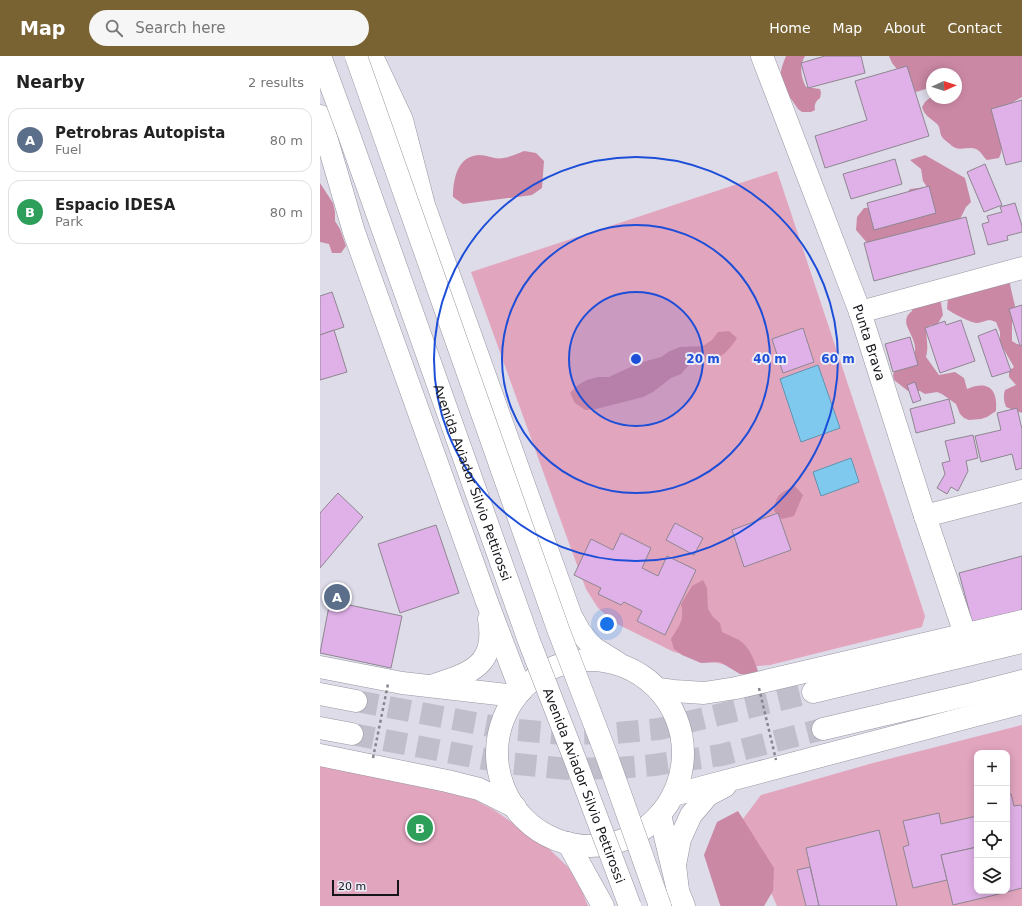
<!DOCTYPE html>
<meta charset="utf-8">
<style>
:root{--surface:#fff;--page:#f6f6f6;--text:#222;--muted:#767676;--line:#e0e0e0;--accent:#7a6333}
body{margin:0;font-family:"DejaVu Sans",sans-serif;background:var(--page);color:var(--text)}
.controls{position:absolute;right:12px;bottom:12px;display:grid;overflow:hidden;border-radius:8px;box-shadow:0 2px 10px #0003}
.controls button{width:36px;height:36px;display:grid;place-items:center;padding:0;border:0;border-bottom:1px solid var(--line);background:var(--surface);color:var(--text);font:20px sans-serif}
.compass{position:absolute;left:606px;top:12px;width:36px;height:36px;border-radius:50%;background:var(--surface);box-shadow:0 2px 10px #0003;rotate:87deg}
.scale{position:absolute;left:12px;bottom:10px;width:67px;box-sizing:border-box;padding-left:4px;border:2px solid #16151a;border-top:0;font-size:11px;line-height:14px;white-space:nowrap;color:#16151a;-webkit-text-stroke:3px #ebeaf7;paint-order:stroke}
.you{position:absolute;left:287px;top:568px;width:14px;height:14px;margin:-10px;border:3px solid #fff;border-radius:50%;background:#1a73e8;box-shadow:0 0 0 6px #1a73e833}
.badge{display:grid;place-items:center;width:26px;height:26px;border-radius:50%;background:var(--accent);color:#fff;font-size:13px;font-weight:700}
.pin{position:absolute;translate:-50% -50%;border:2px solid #fff;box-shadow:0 1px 4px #0006}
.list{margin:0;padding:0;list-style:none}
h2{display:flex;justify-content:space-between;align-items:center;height:52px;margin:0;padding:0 16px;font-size:17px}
h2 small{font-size:13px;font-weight:400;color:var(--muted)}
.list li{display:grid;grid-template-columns:26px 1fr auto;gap:12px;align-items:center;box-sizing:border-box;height:64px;margin:0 8px 8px;padding:0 8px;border:1px solid var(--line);border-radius:12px}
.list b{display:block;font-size:15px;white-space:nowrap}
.list p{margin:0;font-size:13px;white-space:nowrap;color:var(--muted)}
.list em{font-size:13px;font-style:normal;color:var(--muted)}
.icon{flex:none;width:22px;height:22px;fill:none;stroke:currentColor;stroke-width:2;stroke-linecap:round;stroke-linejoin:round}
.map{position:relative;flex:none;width:702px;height:850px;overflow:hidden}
header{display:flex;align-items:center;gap:24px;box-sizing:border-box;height:56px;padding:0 20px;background:var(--accent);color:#fff}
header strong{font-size:19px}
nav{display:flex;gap:22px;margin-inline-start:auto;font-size:14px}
.search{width:280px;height:36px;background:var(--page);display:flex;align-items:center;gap:10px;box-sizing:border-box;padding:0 14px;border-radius:22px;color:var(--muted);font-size:15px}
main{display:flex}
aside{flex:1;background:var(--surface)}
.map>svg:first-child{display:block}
</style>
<header>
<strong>Map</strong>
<div class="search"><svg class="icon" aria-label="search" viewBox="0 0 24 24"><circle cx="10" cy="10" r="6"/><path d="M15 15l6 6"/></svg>Search here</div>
<nav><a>Home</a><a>Map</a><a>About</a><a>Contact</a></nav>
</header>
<main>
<aside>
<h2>Nearby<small>2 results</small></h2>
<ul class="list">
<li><span class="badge" style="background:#5c6f8a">A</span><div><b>Petrobras Autopista</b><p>Fuel</p></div><em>80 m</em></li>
<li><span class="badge" style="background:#2e9e5b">B</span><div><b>Espacio IDESA</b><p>Park</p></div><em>80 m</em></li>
</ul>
</aside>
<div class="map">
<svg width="702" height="850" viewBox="0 0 702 850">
<rect width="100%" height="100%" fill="#dedce9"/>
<g fill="#e2a5be" fill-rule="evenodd">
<path d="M 457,115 L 605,560 L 602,571 L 450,609 L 418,612 L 354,596 L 297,568 L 278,552 L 266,533 L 250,490 L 151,216 Z"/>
<path d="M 702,669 L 702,850 L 457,850 L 420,767 L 441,739 L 553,707 ZM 657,697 L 687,697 L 687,835 L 657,835 Z"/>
<path d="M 0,708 L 142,737 L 174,754 L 226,790 L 249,812 L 262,835 L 268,850 L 0,850 Z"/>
</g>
<g fill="#cb88a5">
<path d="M 466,0 L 485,0 C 479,10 481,22 486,31 L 500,33 L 501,37 L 500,42 C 496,45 494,48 495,54 L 491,56 L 482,56 L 478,53 C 463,29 454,29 466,0 Z"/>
<path d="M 569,0 L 702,0 L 702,41 L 685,51 L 681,97 L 679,102 L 667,104 C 663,101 661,95 656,93 C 648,90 640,96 632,90 C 629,87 624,84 622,81 C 619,76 621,71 616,67 C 610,62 604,59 602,51 L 605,46 L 612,40 L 612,42 L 636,42 L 636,18 L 612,18 L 612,31 L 596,36 L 572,7 Z"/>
<path d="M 204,95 L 216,97 L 224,105 L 222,132 L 212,139 L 143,148 L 133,141 C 133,124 137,100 159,99 C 167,99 176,104 183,102 C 190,101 197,98 204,95 Z"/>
<path d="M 605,99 L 645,122 L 651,146 L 646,151 L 640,163 L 549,189 L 536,174 L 537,161 L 544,152 L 567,151 L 582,143 L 590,133 L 607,131 L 603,125 L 601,113 L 590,104 Z"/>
<path d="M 0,127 L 13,147 L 15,156 L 15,165 L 20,173 L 26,190 L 21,197 L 12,197 L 9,188 L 0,186 Z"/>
<path d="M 689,222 L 691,233 L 695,250 L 695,256 L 692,267 L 692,285 L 697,288 L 702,289 L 702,357 L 686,351 C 684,345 683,341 685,334 L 696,329 L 689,321 L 689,315 L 694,311 L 680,287 L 680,276 L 676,266 L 670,264 C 666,264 661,267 657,267 C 651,267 632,257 627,253 L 628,241 Z"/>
<path d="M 620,241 L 623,259 L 617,269 L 611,269 L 606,272 C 606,282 609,291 606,301 L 619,319 L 635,316 L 644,322 L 647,333 C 668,324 678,333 676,355 L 667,361 L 661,363 L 649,364 L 644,362 L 640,358 L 636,348 L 622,338 L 617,336 L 605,338 L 600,335 L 588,335 L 574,324 L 573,319 L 575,313 L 594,301 C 601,280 575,268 592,255 L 593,249 Z"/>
<path d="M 409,275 L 417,282 C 411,292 400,305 387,304 C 384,304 380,302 377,302 L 369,309 L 361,318 L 351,322 L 333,336 L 323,341 L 276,353 L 265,354 L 255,347 L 250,337 L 258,329 L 267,324 L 278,321 L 289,321 L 319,307 L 341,301 L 350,295 L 360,291 L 383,290 L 392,284 L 398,276 Z"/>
<path d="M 475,430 L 483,439 L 474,460 L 462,463 L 454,455 C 456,438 460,437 475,430 Z"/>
<path d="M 383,524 L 387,532 L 388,553 L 393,561 L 400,567 L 402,576 C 407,579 414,581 419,584 C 430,591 434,604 438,615 L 429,619 L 420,618 L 400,606 L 381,607 L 362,599 L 354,593 L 351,583 C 359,570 365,564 361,548 L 372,530 Z"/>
<path d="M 418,755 L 454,812 L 453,835 L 444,850 L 401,850 L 400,849 L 384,799 L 397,766 Z"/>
</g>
<g fill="#7fc9ee" stroke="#6093ae">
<path d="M 498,309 L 520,372 L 481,386 L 460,323 Z"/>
<path d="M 531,402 L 539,426 L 501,440 L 493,416 Z"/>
</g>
<g fill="#e0b1e8" stroke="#8e8690">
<path d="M 505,0 L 541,0 L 545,17 L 488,32 L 481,7 Z"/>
<path d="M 587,10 L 609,80 L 505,112 L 495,80 L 547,64 L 535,25 Z"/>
<path d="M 702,44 L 702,105 L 686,109 L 671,53 Z"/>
<path d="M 575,103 L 582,128 L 531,143 L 523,118 Z"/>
<path d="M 665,108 L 682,149 L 664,156 L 647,116 Z"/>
<path d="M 609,130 L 616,157 L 554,174 L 547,147 Z"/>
<path d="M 695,147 L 702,170 L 702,176 L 687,180 L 688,184 L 668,189 L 662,168 L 669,166 L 667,160 L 682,156 L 680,151 Z"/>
<path d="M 646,161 L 655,198 L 554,225 L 544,187 Z"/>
<path d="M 12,236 L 24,271 L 0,279 L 0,240 Z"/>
<path d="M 702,249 L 702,289 L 700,290 L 689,253 Z"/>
<path d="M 641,264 L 655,305 L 620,317 L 605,272 L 625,265 L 626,269 Z"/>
<path d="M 483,272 L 494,306 L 463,317 L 452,283 Z"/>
<path d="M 676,273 L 691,315 L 672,321 L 658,280 Z"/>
<path d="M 14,274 L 27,316 L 0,324 L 0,279 Z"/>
<path d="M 590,281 L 598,309 L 573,316 L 565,288 Z"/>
<path d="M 595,326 L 601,344 L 593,347 L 587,329 Z"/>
<path d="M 629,343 L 635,367 L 596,377 L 590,353 Z"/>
<path d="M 697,352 L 702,373 L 702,412 L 696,414 L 692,398 L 661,406 L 655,380 L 681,374 L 677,357 Z"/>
<path d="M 653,379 L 658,402 L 646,405 L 648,415 L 638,435 L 631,431 L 627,438 L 617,432 L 625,418 L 622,407 L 630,405 L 625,385 Z"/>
<path d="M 18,437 L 43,461 L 0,512 L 0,457 Z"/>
<path d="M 458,457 L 471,494 L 424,511 L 412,474 Z"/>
<path d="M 355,467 L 383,482 L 374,499 L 346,484 Z"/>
<path d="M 116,469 L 139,537 L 80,557 L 58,488 Z"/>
<path d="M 301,477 L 331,492 L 322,512 L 338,520 L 347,500 L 376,514 L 345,579 L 317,565 L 322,555 L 304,546 L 301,549 L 278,538 L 281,532 L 254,519 L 271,483 L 293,494 Z"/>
<path d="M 702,500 L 702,560 L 654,573 L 639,517 Z"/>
<path d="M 10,545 L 82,560 L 71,612 L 0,597 Z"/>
<path d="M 691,738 L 694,750 L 701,749 L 702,752 L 702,832 L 675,839 L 674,835 L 687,835 L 687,739 Z"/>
<path d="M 619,757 L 621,768 L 657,760 L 657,791 L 621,799 L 627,824 L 593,832 L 583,791 L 589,789 L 583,765 Z"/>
<path d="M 559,774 L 577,850 L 499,850 L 486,792 Z"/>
<path d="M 657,791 L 657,835 L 674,835 L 675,839 L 633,849 L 621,799 Z"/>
<path d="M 490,811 L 499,850 L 486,850 L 477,814 Z"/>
</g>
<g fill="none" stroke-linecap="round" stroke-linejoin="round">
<g stroke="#c0beca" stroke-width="22" stroke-dasharray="22 11" stroke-linecap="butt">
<path d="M 36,645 L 187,673 L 242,678 L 296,677 L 339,673 L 493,636"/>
<path d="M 32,678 L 186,707 L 248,713 L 298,712 L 334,709 L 401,699 L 503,673"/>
</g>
<defs>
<g id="street">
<path id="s1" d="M 442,0 L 540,256 L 605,460 L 645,578"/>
<path d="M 540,256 L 702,212"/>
<path d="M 605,460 L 702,435"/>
</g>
<g id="highway">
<path d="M 52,0 L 82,64 L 104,149 L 251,560 L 260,576 L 274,592 L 298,607"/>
<path d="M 0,60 L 34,176 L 167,546 L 201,635"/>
<circle cx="270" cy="697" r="93"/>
<path d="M 0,611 L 82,627 L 196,640"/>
<path d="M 114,629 C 151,617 177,609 169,563"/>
<path d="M 338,633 L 354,635 L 384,637 L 416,632 L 702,565"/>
<path d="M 493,636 L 702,586"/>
<path d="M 0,638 L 36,645"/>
<path d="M 0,672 L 32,678"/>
<path d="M 503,673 L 652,638 L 702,625"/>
<path d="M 0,699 L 127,725 L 159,733 L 195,751"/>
<path d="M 353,739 L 702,647"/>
<path d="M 340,759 L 358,835 L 364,850"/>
<path d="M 248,787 L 283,850"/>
<path d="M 358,835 L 355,809 L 360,783 L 371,759 L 388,739 L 405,730"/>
</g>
</defs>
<use href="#street" stroke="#9795a1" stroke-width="23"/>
<use href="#highway" stroke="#9795a1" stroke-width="23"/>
<use href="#street" stroke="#fff" stroke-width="22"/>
<use href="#highway" stroke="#fff" stroke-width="22"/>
<defs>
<g id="highway-bridge">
<path id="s2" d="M 0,0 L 27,73 L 209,585 L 254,701 L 310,850"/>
<path d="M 36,0 L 238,573 L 286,698 L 340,850"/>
</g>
</defs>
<use href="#highway-bridge" stroke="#9795a1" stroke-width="23" stroke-linecap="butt"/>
<g stroke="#86848e" stroke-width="2.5" stroke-dasharray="3 3" stroke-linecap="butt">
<path d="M 439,632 L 456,704"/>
<path d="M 53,702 L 68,628"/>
</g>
<use href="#highway-bridge" stroke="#fff" stroke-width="22"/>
</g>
<circle cx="316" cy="303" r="67" fill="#1d4ed8" fill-opacity=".12"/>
<g fill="none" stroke="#1d4ed8" stroke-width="2">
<circle cx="316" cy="303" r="67"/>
<circle cx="316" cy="303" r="134"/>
<circle cx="316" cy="303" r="202"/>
</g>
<g text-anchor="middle" stroke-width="4" stroke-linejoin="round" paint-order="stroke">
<g font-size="13" fill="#16151a" stroke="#ebeaf7">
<text dy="5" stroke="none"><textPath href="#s1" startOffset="306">Punta Brava</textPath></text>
<text dy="5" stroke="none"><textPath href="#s2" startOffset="453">Avenida Aviador Silvio Pettirossi</textPath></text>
<text dy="5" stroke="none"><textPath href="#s2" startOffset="776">Avenida Aviador Silvio Pettirossi</textPath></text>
</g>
</g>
<circle cx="316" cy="303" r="6" fill="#1d4ed8" stroke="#ebeaf7" stroke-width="2"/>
<g font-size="12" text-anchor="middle" font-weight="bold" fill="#1d4ed8" stroke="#ebeaf7" stroke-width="4" stroke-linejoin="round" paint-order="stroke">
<text x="383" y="307">20 m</text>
<text x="450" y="307">40 m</text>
<text x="518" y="307">60 m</text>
</g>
</svg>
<div class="controls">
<button>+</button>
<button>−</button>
<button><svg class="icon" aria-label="locate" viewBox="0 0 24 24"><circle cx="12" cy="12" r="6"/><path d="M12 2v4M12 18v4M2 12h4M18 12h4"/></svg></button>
<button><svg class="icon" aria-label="layers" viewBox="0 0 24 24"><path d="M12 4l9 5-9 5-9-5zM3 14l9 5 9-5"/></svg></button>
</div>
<svg class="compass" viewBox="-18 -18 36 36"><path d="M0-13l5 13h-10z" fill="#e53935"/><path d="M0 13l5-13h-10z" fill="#767676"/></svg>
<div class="scale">20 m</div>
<div class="you"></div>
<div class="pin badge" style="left:17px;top:541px;background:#5c6f8a">A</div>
<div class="pin badge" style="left:100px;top:772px;background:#2e9e5b">B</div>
</div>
</main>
